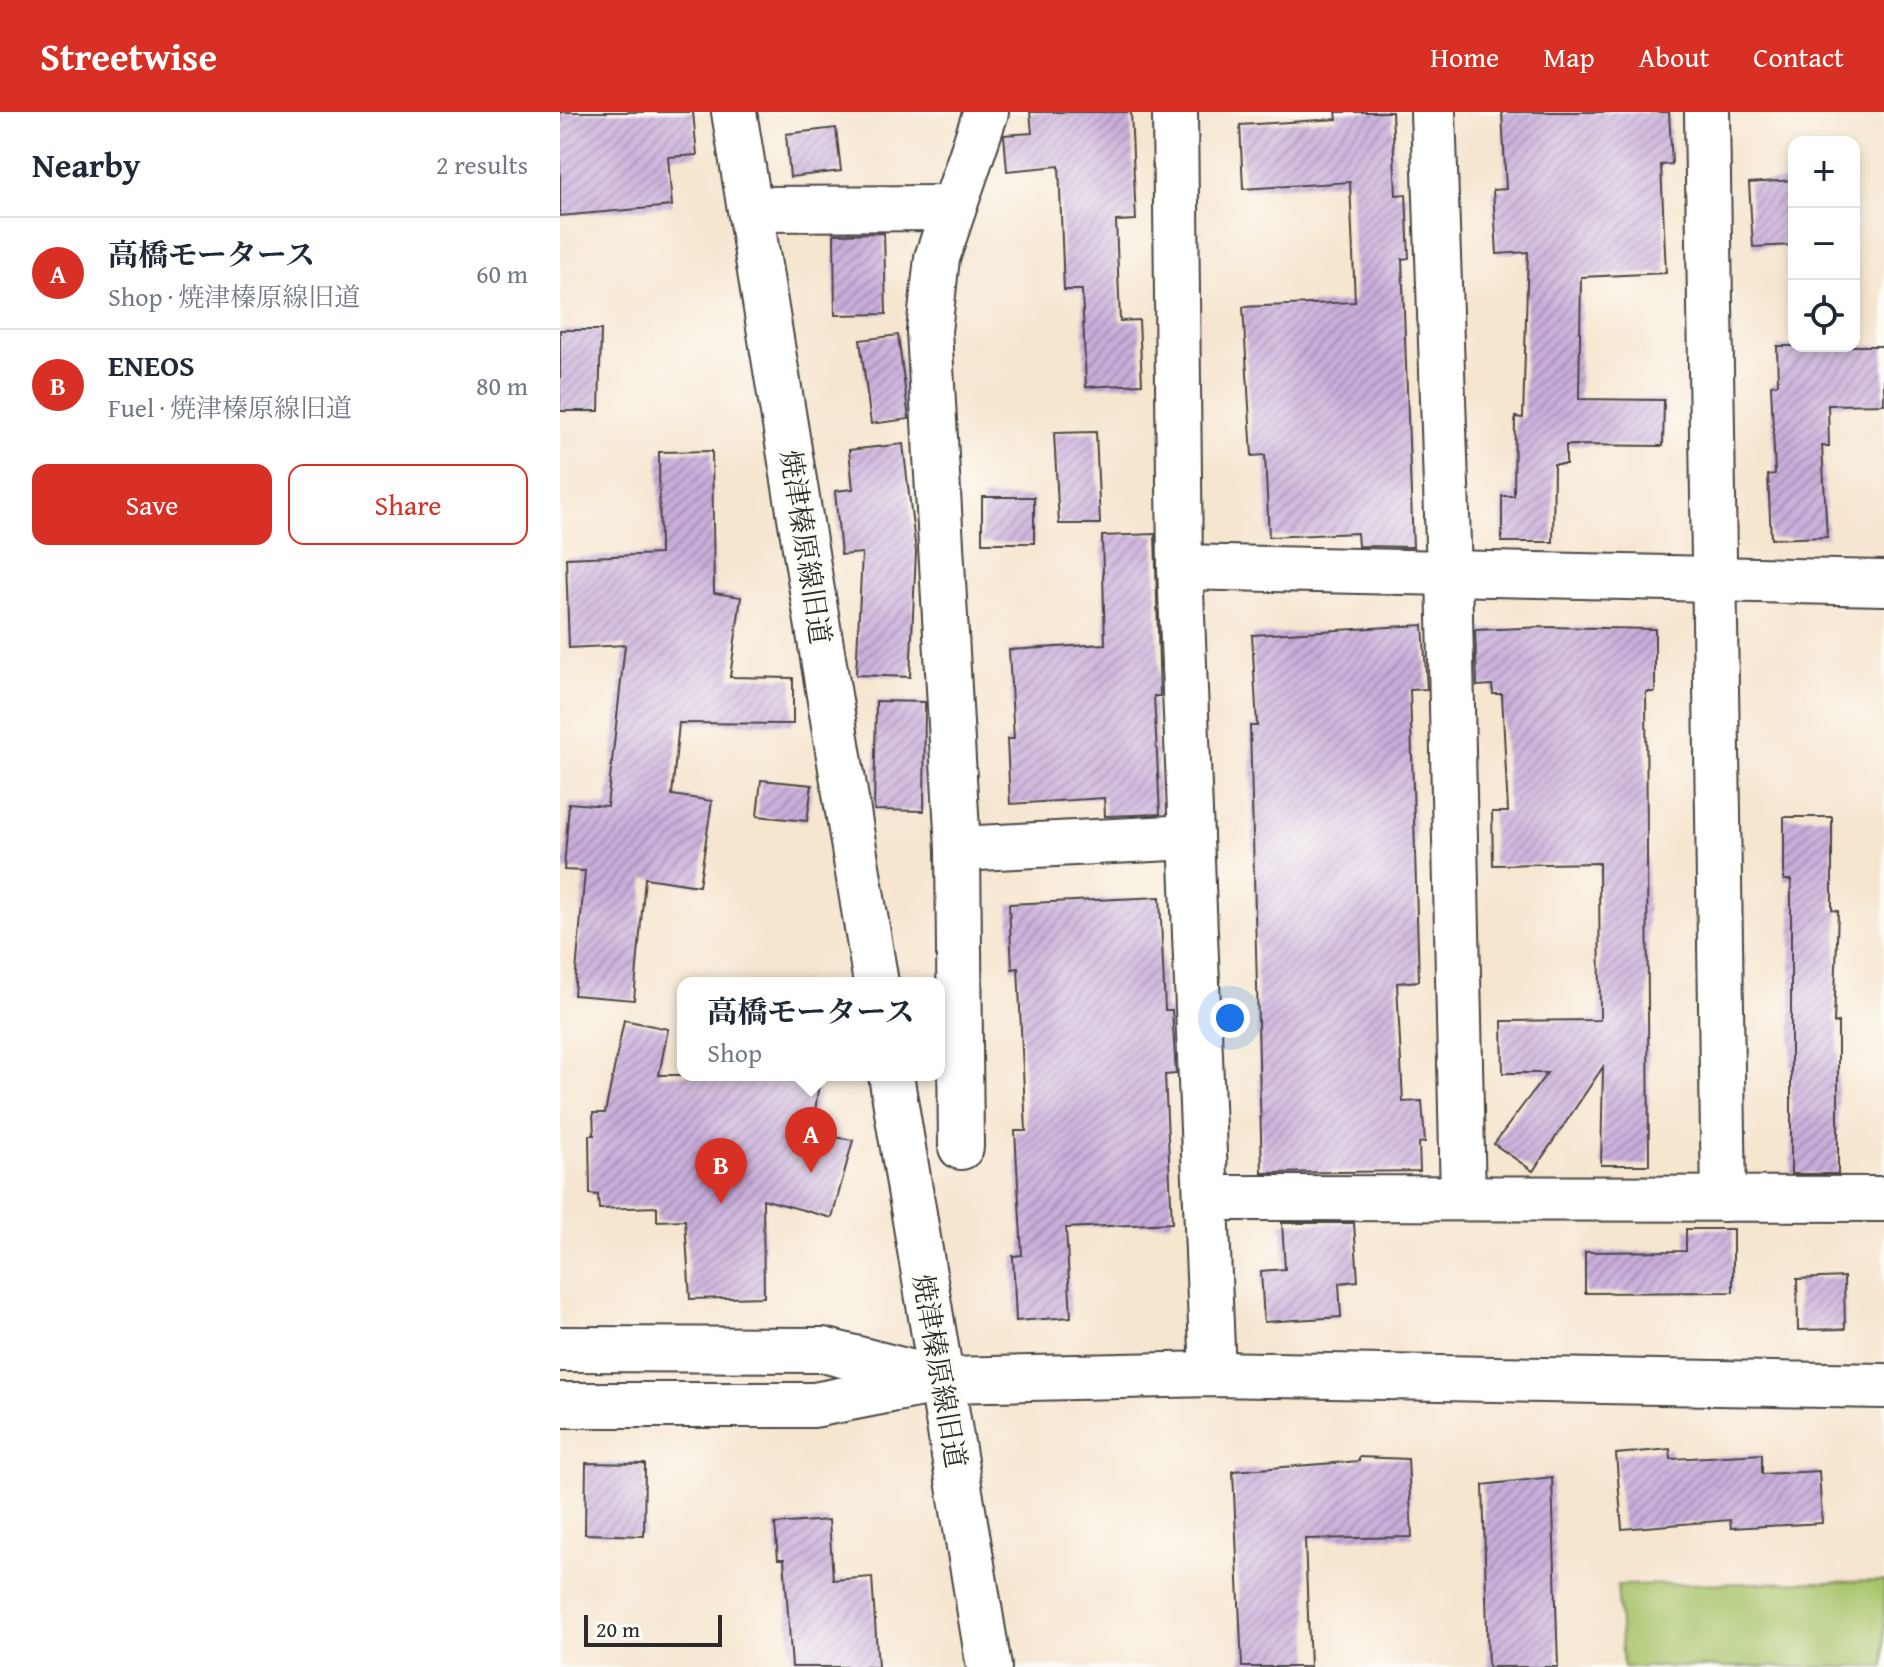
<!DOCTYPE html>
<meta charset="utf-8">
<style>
:root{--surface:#fff;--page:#f2f2f3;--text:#1f2937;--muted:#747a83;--line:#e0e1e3;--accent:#d93025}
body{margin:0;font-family:"Gentium Book Plus","Noto Serif JP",serif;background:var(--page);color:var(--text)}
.controls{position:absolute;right:24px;top:24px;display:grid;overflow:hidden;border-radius:16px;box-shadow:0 4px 12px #0003}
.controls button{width:72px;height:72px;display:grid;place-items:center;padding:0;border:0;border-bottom:2px solid var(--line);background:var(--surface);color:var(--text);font:40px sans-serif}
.scale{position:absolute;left:24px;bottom:20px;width:138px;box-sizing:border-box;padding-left:8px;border:4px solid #2b2b2b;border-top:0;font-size:22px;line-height:28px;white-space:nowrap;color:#2b2b2b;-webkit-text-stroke:6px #fdfcf7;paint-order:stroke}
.you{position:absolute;left:670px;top:906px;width:28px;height:28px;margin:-20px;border:6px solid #fff;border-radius:50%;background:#1a73e8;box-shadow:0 0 0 12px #1a73e833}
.badge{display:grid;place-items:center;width:52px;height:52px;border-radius:50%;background:var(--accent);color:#fff;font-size:26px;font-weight:700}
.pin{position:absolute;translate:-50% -66px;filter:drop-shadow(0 2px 4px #0008)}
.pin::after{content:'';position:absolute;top:42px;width:28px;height:24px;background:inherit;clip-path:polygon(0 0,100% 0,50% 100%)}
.popup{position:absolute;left:117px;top:865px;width:268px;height:104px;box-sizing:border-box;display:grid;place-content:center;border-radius:16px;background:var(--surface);filter:drop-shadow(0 2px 6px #0005);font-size:26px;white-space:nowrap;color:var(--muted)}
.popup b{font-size:30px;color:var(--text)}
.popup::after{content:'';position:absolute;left:50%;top:100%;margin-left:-16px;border:16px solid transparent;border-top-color:var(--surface)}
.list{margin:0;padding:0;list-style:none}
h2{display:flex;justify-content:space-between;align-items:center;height:104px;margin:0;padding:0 32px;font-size:34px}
h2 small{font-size:26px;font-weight:400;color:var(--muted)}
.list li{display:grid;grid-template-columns:52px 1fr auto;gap:24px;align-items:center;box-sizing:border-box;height:112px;padding:0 32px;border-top:2px solid var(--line)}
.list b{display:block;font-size:30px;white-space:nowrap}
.list p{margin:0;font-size:26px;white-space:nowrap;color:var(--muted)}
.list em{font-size:26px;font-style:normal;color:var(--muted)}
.actions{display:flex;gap:16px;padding:24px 32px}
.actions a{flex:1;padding:18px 0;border:2px solid var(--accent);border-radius:16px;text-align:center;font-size:28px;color:var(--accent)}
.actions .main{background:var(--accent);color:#fff}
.icon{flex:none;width:44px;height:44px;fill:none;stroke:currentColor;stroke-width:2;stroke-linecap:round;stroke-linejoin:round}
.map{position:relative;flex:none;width:1324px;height:1555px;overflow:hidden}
header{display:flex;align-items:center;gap:48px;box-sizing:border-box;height:112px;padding:0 40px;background:var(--accent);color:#fff}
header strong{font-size:38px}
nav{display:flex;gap:44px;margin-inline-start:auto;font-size:28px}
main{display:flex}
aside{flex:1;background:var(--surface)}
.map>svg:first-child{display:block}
</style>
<header>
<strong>Streetwise</strong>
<nav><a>Home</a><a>Map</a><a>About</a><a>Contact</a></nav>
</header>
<main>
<aside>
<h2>Nearby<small>2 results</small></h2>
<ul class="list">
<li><span class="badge">A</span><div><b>高橋モータース</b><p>Shop · 焼津榛原線旧道</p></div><em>60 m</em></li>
<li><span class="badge">B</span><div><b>ENEOS</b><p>Fuel · 焼津榛原線旧道</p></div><em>80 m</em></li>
</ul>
<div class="actions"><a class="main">Save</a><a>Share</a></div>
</aside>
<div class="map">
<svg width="1324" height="1555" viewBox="0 0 1324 1555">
<defs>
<pattern id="building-hatch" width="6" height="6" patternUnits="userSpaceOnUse" patternTransform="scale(2)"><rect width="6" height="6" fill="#c9adda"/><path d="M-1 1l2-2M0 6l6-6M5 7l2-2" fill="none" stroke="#a38db1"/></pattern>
</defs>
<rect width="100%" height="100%" fill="#fdfcf7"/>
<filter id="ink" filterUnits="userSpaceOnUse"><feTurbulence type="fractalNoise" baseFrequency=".0125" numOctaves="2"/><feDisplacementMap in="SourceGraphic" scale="16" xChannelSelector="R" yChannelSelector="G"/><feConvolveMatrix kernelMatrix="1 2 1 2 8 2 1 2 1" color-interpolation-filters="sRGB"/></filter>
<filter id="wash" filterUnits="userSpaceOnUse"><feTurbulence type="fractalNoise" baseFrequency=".006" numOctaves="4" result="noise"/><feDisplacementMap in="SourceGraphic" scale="32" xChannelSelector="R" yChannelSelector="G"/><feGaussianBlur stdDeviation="1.8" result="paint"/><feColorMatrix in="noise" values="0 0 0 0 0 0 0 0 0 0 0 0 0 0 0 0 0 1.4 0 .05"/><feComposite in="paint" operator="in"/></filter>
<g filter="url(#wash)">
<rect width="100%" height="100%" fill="#f6e5cf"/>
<path fill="#a9c56c" stroke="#6a784c" stroke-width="2" d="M 1324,1469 L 1324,1555 L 1063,1555 L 1057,1473 Z"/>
<g id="blocks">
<g fill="url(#building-hatch)">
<path d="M 0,0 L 133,0 L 137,43 L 108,45 L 112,94 L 0,104 Z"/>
<path d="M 470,0 L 571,0 L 576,108 L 556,109 L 560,209 L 579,208 L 582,272 L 526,275 L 522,178 L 504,178 L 499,54 L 447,59 L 444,23 L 472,21 Z"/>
<path d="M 776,0 L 832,0 L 836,83 L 846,82 L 849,146 L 842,147 L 853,435 L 798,434 L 797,421 L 709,425 L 705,343 L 692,344 L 683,195 L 795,190 L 790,70 L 683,77 L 680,13 L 777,7 Z"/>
<path d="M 942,0 L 1109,0 L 1112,52 L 1101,53 L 1106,161 L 1021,165 L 1019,287 L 1104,288 L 1103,334 L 1006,333 L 1006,352 L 994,352 L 993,430 L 942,430 L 942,384 L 954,384 L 955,305 L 963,306 L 968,140 L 937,142 L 933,78 L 946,77 Z"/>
<path d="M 276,16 L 281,59 L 230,65 L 226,22 Z"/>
<path d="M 1234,68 L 1234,133 L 1193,135 L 1189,71 Z"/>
<path d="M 324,121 L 326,202 L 275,203 L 274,122 Z"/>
<path d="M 0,218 L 41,218 L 39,299 L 0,299 Z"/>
<path d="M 338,223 L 349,307 L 311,312 L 300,228 Z"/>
<path d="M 1217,234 L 1324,234 L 1324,292 L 1268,293 L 1269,334 L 1262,334 L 1267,425 L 1211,427 L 1208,363 L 1215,362 L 1211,273 L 1218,272 Z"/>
<path d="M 536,320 L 540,412 L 499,412 L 494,321 Z"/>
<path d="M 343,332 L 356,440 L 350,565 L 296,563 L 302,441 L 281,443 L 275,379 L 293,377 L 289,338 Z"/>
<path d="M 152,339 L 154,481 L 181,485 L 170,565 L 233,566 L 233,612 L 119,611 L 112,683 L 152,689 L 139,774 L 85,766 L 74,888 L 14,883 L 25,759 L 4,758 L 9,691 L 47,694 L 65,533 L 9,536 L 6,446 L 100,442 L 99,340 Z"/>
<rect x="422" y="385" width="52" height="46"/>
<path d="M 595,422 L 600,584 L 594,584 L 600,702 L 545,704 L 544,686 L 450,692 L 447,627 L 454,627 L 449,538 L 545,532 L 542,424 Z"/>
<path d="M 863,513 L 867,577 L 850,578 L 859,869 L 837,871 L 843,990 L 862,989 L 865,1030 L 859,1031 L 860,1059 L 702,1061 L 690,614 L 697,614 L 692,523 Z"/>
<path d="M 985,515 L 1095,517 L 1095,580 L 1086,580 L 1089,1053 L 1041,1053 L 1043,955 L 973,1059 L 934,1032 L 987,961 L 943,961 L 942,909 L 1040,908 L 1039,751 L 933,753 L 932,700 L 948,700 L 942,582 L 933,582 L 932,573 L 917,574 L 915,518 Z"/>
<path d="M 316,589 L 365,590 L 364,699 L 314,698 Z"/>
<path d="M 201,668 L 252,673 L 247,709 L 197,704 Z"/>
<path d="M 1224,705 L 1272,705 L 1272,798 L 1278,799 L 1274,911 L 1278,910 L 1278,1062 L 1231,1062 L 1231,768 L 1224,768 Z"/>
<path d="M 600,785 L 605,898 L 612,898 L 616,962 L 605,963 L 612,1111 L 506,1116 L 511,1205 L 456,1209 L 453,1144 L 462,1143 L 455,1019 L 466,1019 L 458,856 L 452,857 L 449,792 Z"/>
<path d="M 64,908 L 108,917 L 99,963 L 260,963 L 252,1022 L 293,1028 L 272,1106 L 203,1087 L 204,1185 L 130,1187 L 125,1108 L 97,1109 L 97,1095 L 39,1097 L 38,1083 L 30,1082 L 29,1023 L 34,1023 L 33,1001 L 45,1001 Z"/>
<path d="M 722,1111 L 794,1111 L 798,1169 L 779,1171 L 781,1205 L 704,1210 L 701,1159 L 725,1157 Z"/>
<path d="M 1126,1117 L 1173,1117 L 1173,1180 L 1025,1181 L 1025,1140 L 1126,1139 Z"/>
<path d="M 1284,1165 L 1285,1217 L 1238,1218 L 1237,1167 Z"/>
<path d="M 1110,1337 L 1111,1347 L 1202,1342 L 1202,1362 L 1259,1359 L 1262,1411 L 1171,1416 L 1170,1408 L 1062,1417 L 1056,1342 Z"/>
<path d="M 799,1345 L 848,1347 L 852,1425 L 745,1427 L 750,1555 L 682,1555 L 673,1359 L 799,1349 Z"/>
<path d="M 26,1351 L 85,1352 L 84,1424 L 25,1422 Z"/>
<path d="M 992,1365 L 998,1555 L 928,1555 L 923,1373 Z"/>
<path d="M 269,1408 L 273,1468 L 312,1465 L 318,1555 L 232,1555 L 224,1447 L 218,1447 L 215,1412 Z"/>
</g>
</g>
</g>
<g filter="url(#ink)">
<use href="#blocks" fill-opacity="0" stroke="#494744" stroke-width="2"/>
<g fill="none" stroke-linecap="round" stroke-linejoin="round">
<defs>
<g id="minor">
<path d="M 615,0 L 620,455 L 653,1262"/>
<path d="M 873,0 L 889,460 L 903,1086"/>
<path d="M 1147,0 L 1164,1087"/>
<path d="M 192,97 L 392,96"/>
<path d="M 620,455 L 1324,471"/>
<path d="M 398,737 L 631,725"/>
<path d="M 401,1035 L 398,737 L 369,219 L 377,146 L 426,0"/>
<path d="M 646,1086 L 1324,1087"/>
</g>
<g id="tertiary">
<path d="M 174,0 L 316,871"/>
<path d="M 331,963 L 429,1555"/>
<path d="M 0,1237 L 263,1238 L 369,1265"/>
<path d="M 0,1293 L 254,1293 L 383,1268 L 653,1262 L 1324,1274"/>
</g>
</defs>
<use href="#minor" stroke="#494744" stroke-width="48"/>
<use href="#tertiary" stroke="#494744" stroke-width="48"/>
<use href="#minor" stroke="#fff" stroke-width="44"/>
<use href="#tertiary" stroke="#fff" stroke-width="44"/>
</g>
</g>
<g text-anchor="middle" stroke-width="8" stroke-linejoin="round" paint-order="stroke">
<g font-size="28" fill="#2b2b2b" stroke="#fdfcf7">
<text transform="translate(246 435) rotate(81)" y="10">焼津榛原線旧道</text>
<text transform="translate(380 1259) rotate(80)" y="10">焼津榛原線旧道</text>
</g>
</g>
</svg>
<div class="controls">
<button>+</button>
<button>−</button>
<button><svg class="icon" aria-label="locate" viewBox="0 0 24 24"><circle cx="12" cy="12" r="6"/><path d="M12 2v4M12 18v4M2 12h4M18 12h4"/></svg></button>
</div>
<div class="scale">20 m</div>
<div class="you"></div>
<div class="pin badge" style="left:251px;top:1061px">A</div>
<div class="popup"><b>高橋モータース</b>Shop</div>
<div class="pin badge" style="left:161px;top:1092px">B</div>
</div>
</main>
